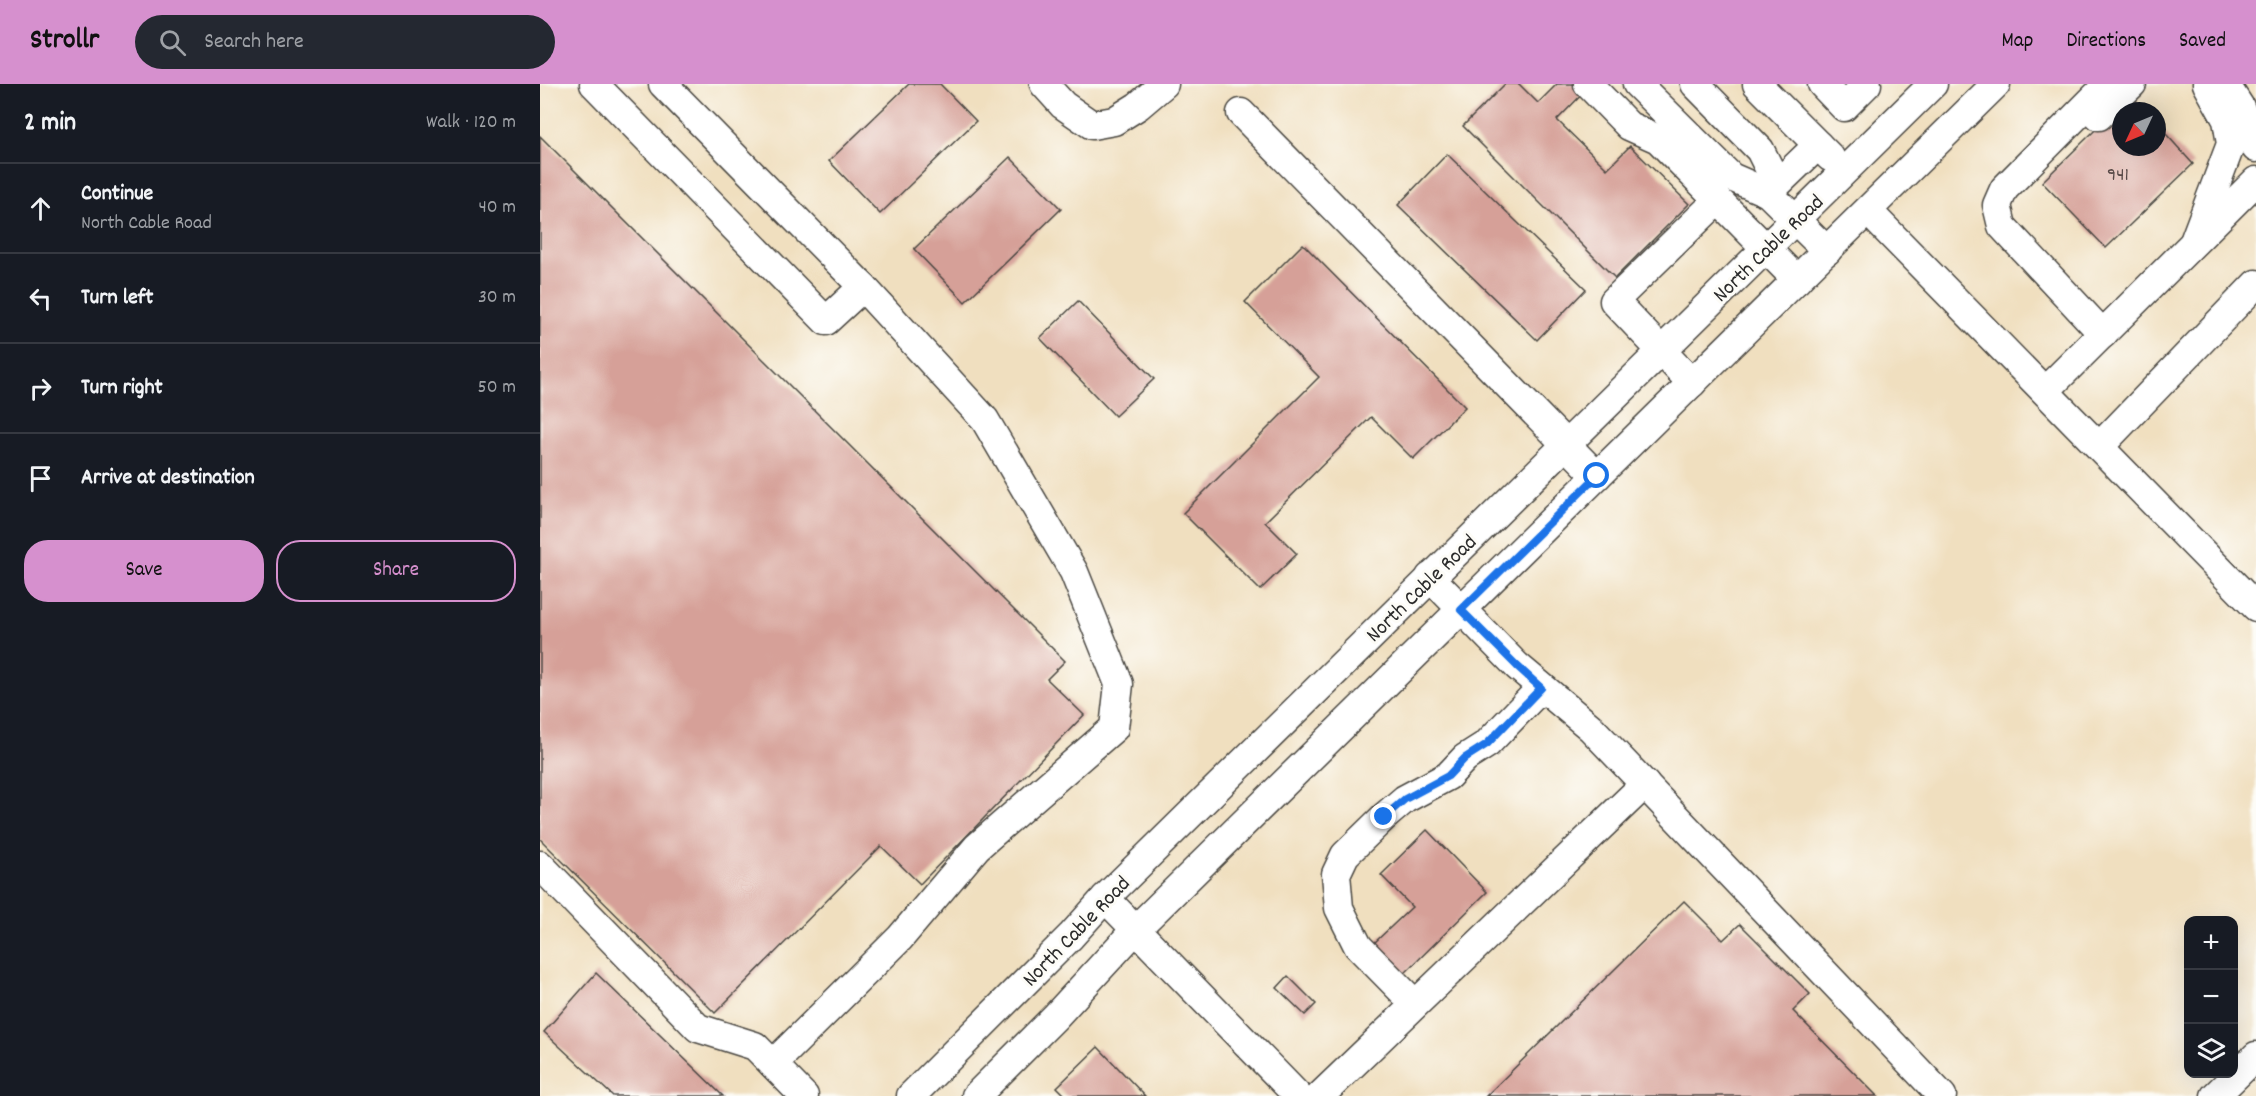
<!DOCTYPE html>
<meta charset="utf-8">
<style>
:root{--surface:#171b24;--page:#242831;--text:#f1f3f6;--muted:#9ea1a6;--line:#363941;--accent:#d690ce}
body{margin:0;font-family:Dekko,sans-serif;background:var(--page);color:var(--text)}
.controls{position:absolute;right:18px;bottom:18px;display:grid;overflow:hidden;border-radius:12px;box-shadow:0 6px 24px #0002}
.controls button{width:54px;height:54px;display:grid;place-items:center;padding:0;border:0;border-bottom:2px solid var(--line);background:var(--surface);color:var(--text);font:30px sans-serif}
.compass{position:absolute;left:1572px;top:18px;width:54px;height:54px;border-radius:50%;background:var(--surface);box-shadow:0 6px 24px #0002;rotate:226deg}
.stop{position:absolute;width:18px;height:18px;margin:-14px;border:4px solid #1a73e8;border-radius:50%;background:#fff}
.stop.end{background:#1a73e8;border-color:#fff;box-shadow:0 2px 6px #0008}
.list{margin:0;padding:0;list-style:none}
h2{display:flex;justify-content:space-between;align-items:center;height:78px;margin:0;padding:0 24px;font-size:26px}
h2 small{font-size:20px;font-weight:400;color:var(--muted)}
.list li{display:grid;grid-template-columns:39px 1fr auto;gap:18px;align-items:center;box-sizing:border-box;height:90px;padding:0 24px;border-top:2px solid var(--line)}
.list b{display:block;font-size:22px;white-space:nowrap}
.list p{margin:0;font-size:20px;white-space:nowrap;color:var(--muted)}
.list em{font-size:20px;font-style:normal;color:var(--muted)}
.actions{display:flex;gap:12px;padding:18px 24px}
.actions a{flex:1;padding:14px 0;border:2px solid var(--accent);border-radius:24px;text-align:center;font-size:21px;color:var(--accent)}
.actions .main{background:var(--accent);color:#111}
.icon{flex:none;width:33px;height:33px;fill:none;stroke:currentColor;stroke-width:2;stroke-linecap:round;stroke-linejoin:round}
.map{position:relative;flex:none;width:1716px;height:1012px;overflow:hidden}
header{display:flex;align-items:center;gap:36px;box-sizing:border-box;height:84px;padding:0 30px;background:var(--accent);color:#111}
header strong{font-size:28px}
nav{display:flex;gap:33px;margin-inline-start:auto;font-size:21px}
.search{width:420px;height:54px;background:var(--page);display:flex;align-items:center;gap:15px;box-sizing:border-box;padding:0 21px;border-radius:33px;color:var(--muted);font-size:22px}
main{display:flex}
aside{flex:1;background:var(--surface)}
.map>svg:first-child{display:block}
</style>
<header>
<strong>Strollr</strong>
<div class="search"><svg class="icon" aria-label="search" viewBox="0 0 24 24"><circle cx="10" cy="10" r="6"/><path d="M15 15l6 6"/></svg>Search here</div>
<nav><a>Map</a><a>Directions</a><a>Saved</a></nav>
</header>
<main>
<aside>
<h2>2 min<small>Walk · 120 m</small></h2>
<ul class="list">
<li><svg class="icon" aria-label="ahead" viewBox="0 0 24 24"><path d="M12 20V5M6 11l6-6 6 6"/></svg><div><b>Continue</b><p>North Cable Road</p></div><em>40 m</em></li>
<li><svg class="icon" aria-label="left" viewBox="0 0 24 24"><path d="M17 20v-9H6M10 6l-5 5 5 5"/></svg><div><b>Turn left</b></div><em>30 m</em></li>
<li><svg class="icon" aria-label="right" viewBox="0 0 24 24"><path d="M7 20v-9h11M14 6l5 5-5 5"/></svg><div><b>Turn right</b></div><em>50 m</em></li>
<li><svg class="icon" aria-label="arrive" viewBox="0 0 24 24"><path d="M6 21V4h12l-3 4 3 4H6"/></svg><div><b>Arrive at destination</b></div></li>
</ul>
<div class="actions"><a class="main">Save</a><a>Share</a></div>
</aside>
<div class="map">
<svg width="1716" height="1012" viewBox="0 0 1716 1012">
<rect width="100%" height="100%" fill="#fdfcf7"/>
<filter id="ink" filterUnits="userSpaceOnUse"><feTurbulence type="fractalNoise" baseFrequency=".0167" numOctaves="2"/><feDisplacementMap in="SourceGraphic" scale="12" xChannelSelector="R" yChannelSelector="G"/><feConvolveMatrix kernelMatrix="1 2 1 2 8 2 1 2 1" color-interpolation-filters="sRGB"/></filter>
<filter id="wash" filterUnits="userSpaceOnUse"><feTurbulence type="fractalNoise" baseFrequency=".008" numOctaves="4" result="noise"/><feDisplacementMap in="SourceGraphic" scale="24" xChannelSelector="R" yChannelSelector="G"/><feGaussianBlur stdDeviation="1.35" result="paint"/><feColorMatrix in="noise" values="0 0 0 0 0 0 0 0 0 0 0 0 0 0 0 0 0 1.4 0 .05"/><feComposite in="paint" operator="in"/></filter>
<g filter="url(#wash)">
<rect width="100%" height="100%" fill="#f0dfbf"/>
<g id="blocks">
<g fill="#d6a098">
<path d="M 369,0 L 400,0 L 436,37 L 340,130 L 289,77 Z"/>
<path d="M 965,0 L 979,0 L 998,19 L 1017,0 L 1052,0 L 1017,36 L 1067,85 L 1090,62 L 1149,120 L 1075,194 L 923,42 Z"/>
<path d="M 1591,11 L 1605,27 L 1581,27 L 1581,63 L 1617,63 L 1617,40 L 1653,80 L 1566,164 L 1502,98 Z"/>
<path d="M 0,52 L 525,577 L 507,595 L 544,631 L 380,800 L 341,762 L 175,929 L 0,755 Z"/>
<path d="M 907,70 L 1046,205 L 997,256 L 858,121 Z"/>
<path d="M 470,73 L 521,125 L 425,218 L 374,165 Z"/>
<path d="M 763,160 L 925,323 L 873,375 L 831,333 L 725,438 L 757,470 L 720,506 L 643,429 L 779,293 L 705,218 Z"/>
<path d="M 538,217 L 614,295 L 575,332 L 500,254 Z"/>
<path d="M 887,746 L 947,808 L 863,891 L 833,860 L 872,823 L 841,791 Z"/>
<path d="M 1144,817 L 1183,856 L 1200,840 L 1270,910 L 1253,927 L 1337,1012 L 946,1012 Z"/>
<path d="M 56,889 L 183,1012 L 73,1012 L 4,948 Z"/>
<path d="M 748,892 L 776,920 L 765,931 L 737,904 Z"/>
<path d="M 558,963 L 605,1012 L 526,1012 L 517,1003 Z"/>
</g>
</g>
</g>
<g filter="url(#ink)">
<use href="#blocks" fill-opacity="0" stroke="#494641" stroke-width="1.5"/>
<g fill="none" stroke-linecap="round" stroke-linejoin="round">
<defs>
<g id="minor">
<path d="M 54,0 L 286,237 L 323,203"/>
<path d="M 123,0 L 323,203 L 445,336 L 534,488 L 579,600 L 574,644 L 437,763 L 360,854 L 233,980"/>
<path d="M 504,0 L 523,21 L 552,41 L 574,37 L 598,22 L 624,0"/>
<path d="M 1048,0 L 1089,42 L 1118,55 L 1257,196"/>
<path d="M 1097,0 L 1191,93 L 1228,109"/>
<path d="M 1155,0 L 1220,66 L 1237,100"/>
<path d="M 1217,0 L 1290,73"/>
<path d="M 1282,0 L 1304,23 L 1327,0"/>
<path d="M 1691,9 L 1700,23 L 1716,64"/>
<path d="M 701,29 L 1057,392"/>
<path d="M 1559,32 L 1592,0"/>
<path d="M 1278,61 L 1228,109 L 1287,167"/>
<path d="M 1328,127 L 1716,523"/>
<path d="M 1655,155 L 1691,60 L 1687,36 L 1667,0"/>
<path d="M 1563,250 L 1462,142 L 1457,121 L 1464,105 L 1568,0"/>
<path d="M 1152,299 L 1074,217 L 1178,116"/>
<path d="M 1506,306 L 1716,97"/>
<path d="M 1560,362 L 1716,200"/>
<path d="M 890,493 L 977,582 L 1051,644 L 1402,1012"/>
<path d="M 0,781 L 158,944 L 215,962 L 264,1012"/>
<path d="M 565,814 L 758,1012"/>
<path d="M 875,920 L 818,862 L 799,824 L 796,790 L 805,771 L 844,733 L 865,715 L 908,692 L 925,674 L 947,660 L 1001,604"/>
<path d="M 371,1012 L 531,852 L 565,814 L 1393,0"/>
<path d="M 436,1012 L 515,933 L 596,845 L 1456,0"/>
<path d="M 780,1012 L 1105,700"/>
<path d="M 1675,1012 L 1716,972"/>
</g>
</defs>
<use href="#minor" stroke="#494641" stroke-width="31"/>
<use href="#minor" stroke="#fff" stroke-width="28"/>
</g>
</g>
<g fill="none" stroke-linecap="round" stroke-linejoin="round" filter="url(#ink)">
<path stroke="#1a73e8" stroke-width="8" d="M 844,733 L 865,715 L 908,692 L 925,674 L 947,660 L 1001,604 L 977,582 L 921,526 L 1057,392"/>
</g>
<g text-anchor="middle" stroke-width="6" stroke-linejoin="round" paint-order="stroke">
<g font-size="20" fill="#564846">
<text x="1578" y="96">941</text>
</g>
<g font-size="22" fill="#2b2b2b" stroke="#fdfcf7">
<text transform="translate(1227 163) rotate(-44)" y="8">North Cable Road</text>
<text transform="translate(880 503) rotate(-44)" y="8">North Cable Road</text>
<text transform="translate(535 846) rotate(-46)" y="8">North Cable Road</text>
</g>
</g>
</svg>
<div class="controls">
<button>+</button>
<button>−</button>
<button><svg class="icon" aria-label="layers" viewBox="0 0 24 24"><path d="M12 4l9 5-9 5-9-5zM3 14l9 5 9-5"/></svg></button>
</div>
<svg class="compass" viewBox="-18 -18 36 36"><path d="M0-13l5 13h-10z" fill="#e53935"/><path d="M0 13l5-13h-10z" fill="#9ea1a6"/></svg>
<div class="stop" style="left:1057px;top:392px"></div>
<div class="stop end" style="left:844px;top:733px"></div>
</div>
</main>
